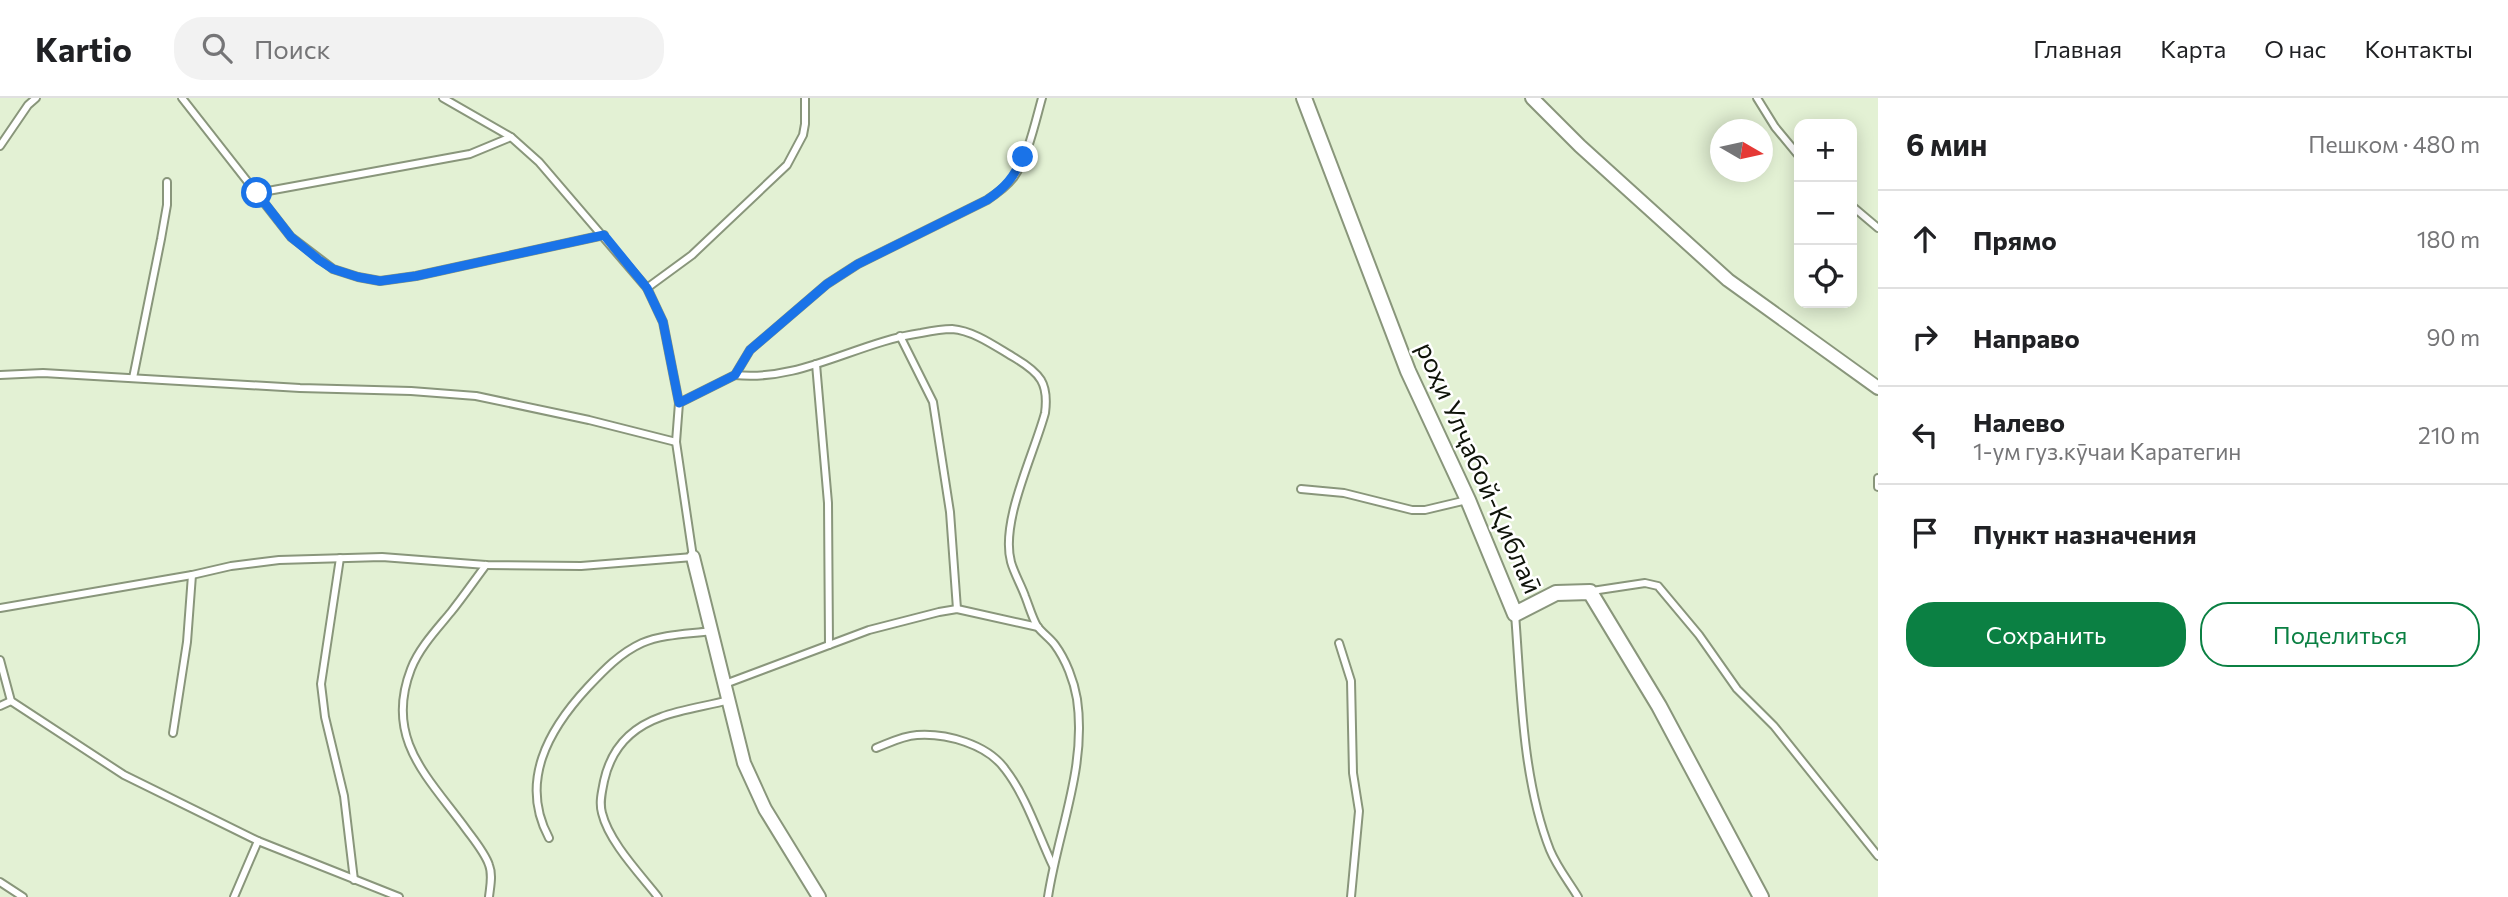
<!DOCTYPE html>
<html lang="ru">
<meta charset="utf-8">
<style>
:root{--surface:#fff;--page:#f2f2f2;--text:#202124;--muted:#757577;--line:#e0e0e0;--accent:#0b8043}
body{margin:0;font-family:Commissioner,sans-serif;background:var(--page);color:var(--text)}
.controls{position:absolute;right:21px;top:21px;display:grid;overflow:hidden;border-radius:14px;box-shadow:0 4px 18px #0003}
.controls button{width:63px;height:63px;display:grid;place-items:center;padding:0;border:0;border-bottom:2px solid var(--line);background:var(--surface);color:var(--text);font:35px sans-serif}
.compass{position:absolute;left:1710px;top:21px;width:63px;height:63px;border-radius:50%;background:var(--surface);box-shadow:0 4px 18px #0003;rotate:99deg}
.stop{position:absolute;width:21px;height:21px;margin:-16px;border:5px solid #1a73e8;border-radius:50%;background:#fff}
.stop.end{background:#1a73e8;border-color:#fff;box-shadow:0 2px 7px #0008}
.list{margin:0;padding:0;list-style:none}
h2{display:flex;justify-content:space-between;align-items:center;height:91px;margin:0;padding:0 28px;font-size:30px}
h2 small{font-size:23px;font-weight:400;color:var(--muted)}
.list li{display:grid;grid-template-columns:46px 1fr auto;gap:21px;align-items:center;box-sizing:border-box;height:98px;padding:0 28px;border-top:2px solid var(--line)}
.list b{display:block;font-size:26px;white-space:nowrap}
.list p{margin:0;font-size:23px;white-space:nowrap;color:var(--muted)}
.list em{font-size:23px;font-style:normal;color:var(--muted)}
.actions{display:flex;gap:14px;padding:21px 28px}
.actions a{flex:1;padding:16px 0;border:2px solid var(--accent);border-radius:28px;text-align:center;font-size:24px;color:var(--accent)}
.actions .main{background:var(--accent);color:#fff}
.icon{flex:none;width:38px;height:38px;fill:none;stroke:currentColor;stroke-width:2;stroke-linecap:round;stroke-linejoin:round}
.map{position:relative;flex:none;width:1878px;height:799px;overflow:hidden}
header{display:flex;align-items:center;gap:42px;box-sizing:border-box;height:98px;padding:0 35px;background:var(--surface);border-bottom:2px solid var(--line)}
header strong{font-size:33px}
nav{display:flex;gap:38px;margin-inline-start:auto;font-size:24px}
.search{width:490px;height:63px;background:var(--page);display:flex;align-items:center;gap:18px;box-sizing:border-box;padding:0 24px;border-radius:28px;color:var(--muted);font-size:26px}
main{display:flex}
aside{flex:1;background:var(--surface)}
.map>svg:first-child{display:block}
</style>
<header>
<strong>Kartio</strong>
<div class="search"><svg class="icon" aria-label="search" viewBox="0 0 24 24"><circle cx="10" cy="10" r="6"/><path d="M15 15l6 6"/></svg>Поиск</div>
<nav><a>Главная</a><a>Карта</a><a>О нас</a><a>Контакты</a></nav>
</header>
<main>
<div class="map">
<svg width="1878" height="799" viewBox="0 0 1878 799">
<rect width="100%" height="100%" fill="#e3f1d4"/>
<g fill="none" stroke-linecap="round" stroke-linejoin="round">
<defs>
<g id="service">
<path d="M 182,0 L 291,139 L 333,171 L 358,179 L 380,183 L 416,178 L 604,137"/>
<path d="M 1757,0 L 1775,29 L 1799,58"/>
<path d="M 0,48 L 28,7 L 36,0"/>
<path d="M 257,95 L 470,56 L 511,39"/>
<path d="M 1852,108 L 1878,130"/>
<path d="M 647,190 L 692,157 L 787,67 L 803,37 L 805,26 L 805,0"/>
<path d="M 900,238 L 933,304 L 950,414 L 957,511"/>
<path d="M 816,266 L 828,405 L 829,547"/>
<path d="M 0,277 L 43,275 L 300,290 L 411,293 L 476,298 L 589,322 L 676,344"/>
<path d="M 735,277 C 801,284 857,244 921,235 C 931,233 942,231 952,231 C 975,233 996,249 1015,260 C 1040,275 1049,285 1045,315 C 1034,356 1000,424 1011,464 C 1014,475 1021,487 1025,498 C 1029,508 1032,519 1037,528 C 1042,535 1050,540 1055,547 C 1066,562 1074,583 1077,601 C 1087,669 1058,733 1048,799"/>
<path d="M 133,280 L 161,141 L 167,107 L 167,84"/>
<path d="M 679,305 L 735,277 L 750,252 L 827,186 L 858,166 L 987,102 C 996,96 1006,89 1013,80 C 1028,59 1035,25 1042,0"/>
<path d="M 1878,380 L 1878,389"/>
<path d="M 1301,391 L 1344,395 L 1412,412 L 1425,412 L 1467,402"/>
<path d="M 340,460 L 321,586 L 325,619 L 344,698 L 354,782"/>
<path d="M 486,467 C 474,483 463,499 451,514 C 437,531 419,550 411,571 C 384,641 428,679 466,731 C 474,742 485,755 489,767 C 493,777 490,789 489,799"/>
<path d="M 1592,493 L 1645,485 L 1658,488 L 1699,537 L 1737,591 L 1774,628 L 1878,758"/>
<path d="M 0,510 L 192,477 L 231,468 L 279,462 L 382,459 L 486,467 L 581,468 L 693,459 L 676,344 L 679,305 L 663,224 L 647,190 L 539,64 L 511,39 L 443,0"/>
<path d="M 1515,516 C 1521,592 1522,681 1550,752 C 1557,769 1569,784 1578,799"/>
<path d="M 1339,545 L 1351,583 L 1353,675 L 1359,713 L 1351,799"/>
<path d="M 0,562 L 11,603 L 124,677 L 258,743 L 234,799"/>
<path d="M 725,586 L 869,532 L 939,514 L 957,511 L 1038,529"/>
<path d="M 0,608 L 11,603"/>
<path d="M 173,635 L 187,544 L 192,477"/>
<path d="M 876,650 C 889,645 902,638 917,637 C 946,635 987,646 1005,671 C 1026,698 1038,736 1053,768"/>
<path d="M 549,740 C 519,684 548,632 588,589 C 604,572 620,555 642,545 C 663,536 689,536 711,533"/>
<path d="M 258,743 L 399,799"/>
<path d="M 0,784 L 23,799"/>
<path d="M 658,799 C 640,776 609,744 602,715 C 599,704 602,694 604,683 C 611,651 630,630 661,619 C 682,611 707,608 729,602"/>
</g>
<g id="minor">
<path d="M 1532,0 L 1580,48 L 1728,182 L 1878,290"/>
<path d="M 693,459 L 744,665 L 765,711 L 819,799"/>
</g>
<path id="tertiary" d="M 1304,0 L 1408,273 L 1468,402 L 1515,516 L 1556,495 L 1590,494 L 1659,608 L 1761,799"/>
</defs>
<use href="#service" stroke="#89967b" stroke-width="10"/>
<use href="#minor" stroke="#89967b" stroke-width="16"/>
<use href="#tertiary" stroke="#89967b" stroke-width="18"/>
<use href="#service" stroke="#fff" stroke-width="6"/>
<use href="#minor" stroke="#fff" stroke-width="12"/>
<use href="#tertiary" stroke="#fff" stroke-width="14"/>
</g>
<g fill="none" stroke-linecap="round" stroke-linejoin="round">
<path stroke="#1a73e8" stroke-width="9" d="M 257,95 L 291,139 L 319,162 L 333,171 L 358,179 L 380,183 L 416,178 L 604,137 L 647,190 L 663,224 L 679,305 L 735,277 L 750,252 L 827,186 L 858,166 L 987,102 C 1005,90 1014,79 1023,59"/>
</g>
<g text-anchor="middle" stroke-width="5" stroke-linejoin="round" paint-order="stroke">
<g font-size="26" fill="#0e1309" stroke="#fff">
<text transform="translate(1479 370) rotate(66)" y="9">роҳи Улҷабой-Қиблаӣ</text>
</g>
</g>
</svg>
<div class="controls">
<button>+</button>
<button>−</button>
<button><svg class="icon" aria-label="locate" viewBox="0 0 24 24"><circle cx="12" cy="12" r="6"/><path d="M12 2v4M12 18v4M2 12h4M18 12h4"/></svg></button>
</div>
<svg class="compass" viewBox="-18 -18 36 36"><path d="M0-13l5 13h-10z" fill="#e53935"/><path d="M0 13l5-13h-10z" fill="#757577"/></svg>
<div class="stop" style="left:257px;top:95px"></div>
<div class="stop end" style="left:1023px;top:59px"></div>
</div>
<aside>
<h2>6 мин<small>Пешком · 480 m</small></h2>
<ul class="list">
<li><svg class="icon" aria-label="ahead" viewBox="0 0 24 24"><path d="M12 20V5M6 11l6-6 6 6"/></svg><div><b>Прямо</b></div><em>180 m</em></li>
<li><svg class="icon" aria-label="right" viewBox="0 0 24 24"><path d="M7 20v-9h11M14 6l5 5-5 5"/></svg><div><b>Направо</b></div><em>90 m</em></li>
<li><svg class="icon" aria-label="left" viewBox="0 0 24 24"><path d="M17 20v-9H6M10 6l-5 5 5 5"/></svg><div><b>Налево</b><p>1-ум гуз.кӯчаи Каратегин</p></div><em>210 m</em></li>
<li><svg class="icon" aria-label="arrive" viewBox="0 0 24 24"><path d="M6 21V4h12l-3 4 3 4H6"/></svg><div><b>Пункт назначения</b></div></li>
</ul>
<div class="actions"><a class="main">Сохранить</a><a>Поделиться</a></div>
</aside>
</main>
